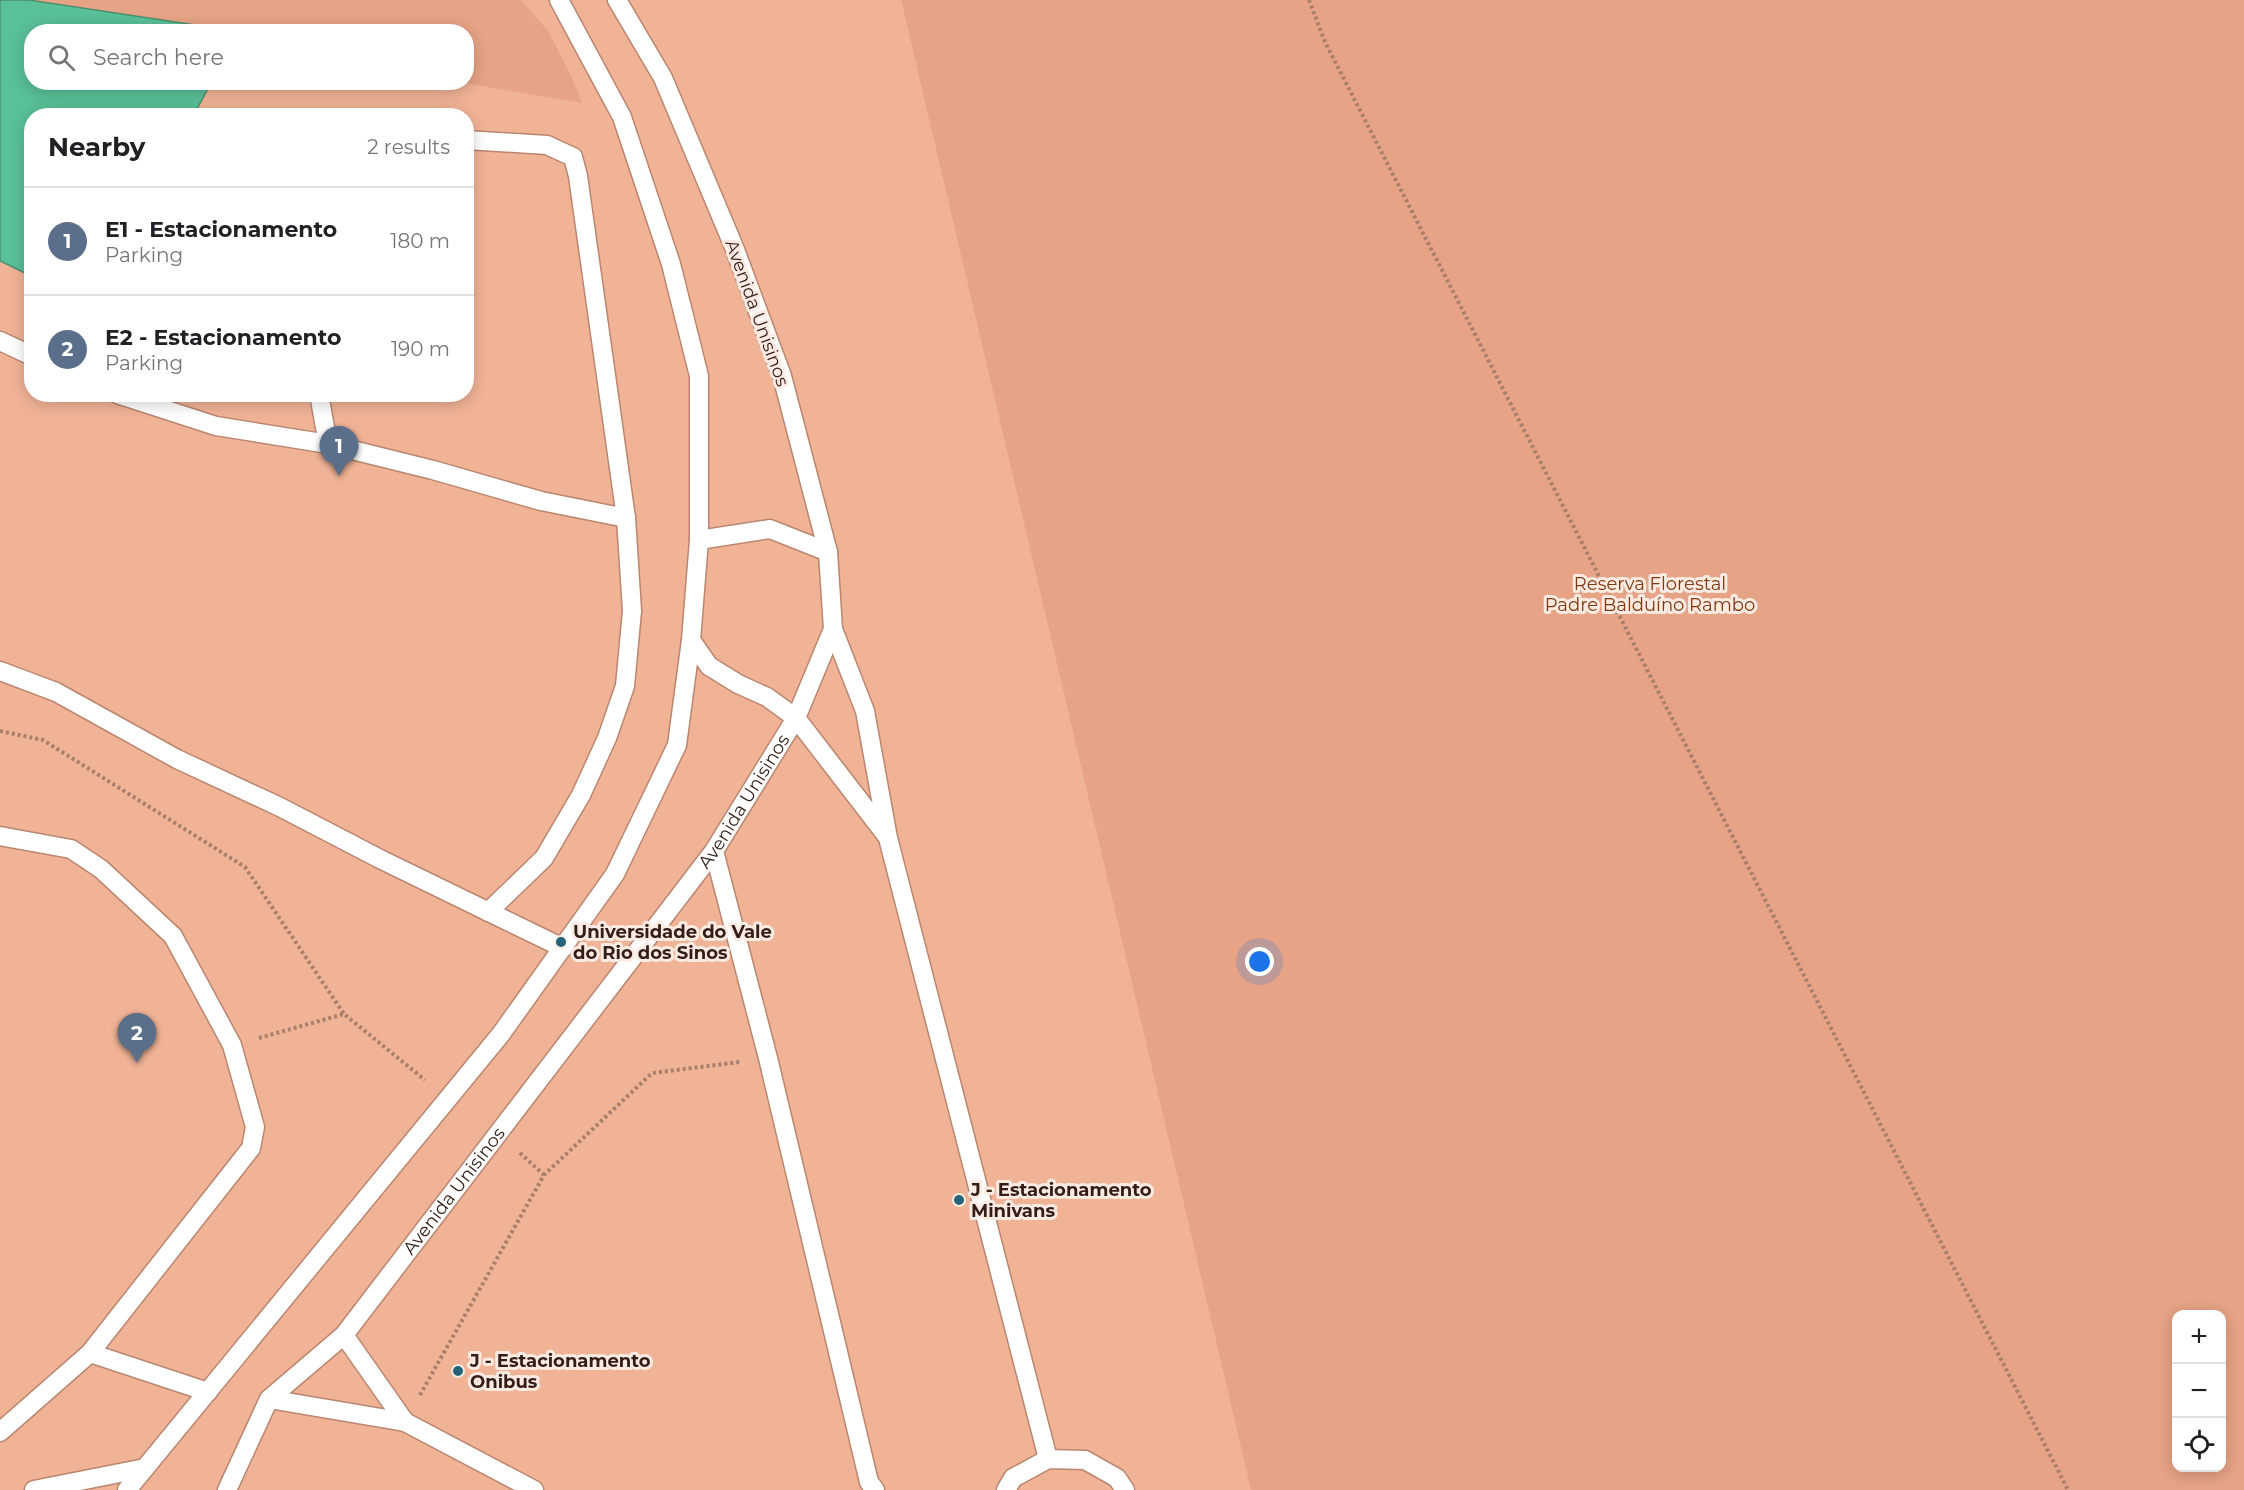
<!DOCTYPE html>
<meta charset="utf-8">
<style>
:root{--surface:#fff;--page:#f2f2f2;--text:#202124;--muted:#757577;--line:#e0e0e0;--accent:#1a73e8}
body{margin:0;font-family:Montserrat,sans-serif;background:var(--page);color:var(--text)}
.controls{position:absolute;right:18px;bottom:18px;display:grid;overflow:hidden;border-radius:12px;box-shadow:0 3px 15px #0003}
.controls button{width:54px;height:54px;display:grid;place-items:center;padding:0;border:0;border-bottom:2px solid var(--line);background:var(--surface);color:var(--text);font:30px sans-serif}
.you{position:absolute;left:1260px;top:962px;width:21px;height:21px;margin:-15px;border:4px solid #fff;border-radius:50%;background:#1a73e8;box-shadow:0 0 0 9px #1a73e833}
.badge{display:grid;place-items:center;width:39px;height:39px;border-radius:50%;background:var(--accent);color:#fff;font-size:20px;font-weight:700}
.pin{position:absolute;translate:-50% -50px;filter:drop-shadow(0 2px 3px #0008)}
.pin::after{content:'';position:absolute;top:32px;width:21px;height:18px;background:inherit;clip-path:polygon(0 0,100% 0,50% 100%)}
.list{margin:0;padding:0;list-style:none}
h2{display:flex;justify-content:space-between;align-items:center;height:78px;margin:0;padding:0 24px;font-size:26px}
h2 small{font-size:20px;font-weight:400;color:var(--muted)}
.list li{display:grid;grid-template-columns:39px 1fr auto;gap:18px;align-items:center;box-sizing:border-box;height:108px;padding:0 24px;border-top:2px solid var(--line)}
.list b{display:block;font-size:22px;white-space:nowrap}
.list p{margin:0;font-size:20px;white-space:nowrap;color:var(--muted)}
.list em{font-size:20px;font-style:normal;color:var(--muted)}
.icon{flex:none;width:33px;height:33px;fill:none;stroke:currentColor;stroke-width:2;stroke-linecap:round;stroke-linejoin:round}
.map{position:relative;flex:none;width:2244px;height:1490px;overflow:hidden}
.search{position:absolute;background:var(--surface);box-shadow:0 3px 15px #0003;left:24px;top:24px;width:450px;height:66px;display:flex;align-items:center;gap:15px;box-sizing:border-box;padding:0 21px;border-radius:24px;color:var(--muted);font-size:22px}
.panel{position:absolute;background:var(--surface);box-shadow:0 3px 15px #0003;left:24px;top:108px;width:450px;height:294px;border-radius:24px}
.map>svg:first-child{display:block}
</style>
<div class="map">
<svg width="2244" height="1490" viewBox="0 0 2244 1490">
<rect width="100%" height="100%" fill="#f7c0a7"/>
<path fill="#f1b396" fill-rule="evenodd" d="M 0,0 L 901,0 L 1251,1490 L 0,1490 ZM 32,32 L 466,32 L 466,82 L 32,82 ZM 32,116 L 466,116 L 466,394 L 32,394 Z"/>
<g fill="#e7a385" fill-rule="evenodd">
<path d="M 29,0 L 521,0 L 548,31 L 571,76 L 582,103 L 464,83 L 466,82 L 466,32 L 235,31 Z"/>
<path d="M 901,0 L 2244,0 L 2244,1490 L 1251,1490 ZM 2176,1314 L 2222,1314 L 2222,1468 L 2176,1468 Z"/>
</g>
<path fill="#59c098" stroke="#4e8f71" stroke-width="1.5" d="M 0,0 L 29,0 L 235,31 L 32,32 L 32,82 L 211,83 L 197,109 L 196,115 L 32,116 L 31,276 L 0,261 Z"/>
<g fill="none" stroke-linecap="round" stroke-linejoin="round">
<defs>
<g id="lane">
<path d="M 466,140 L 547,145 L 573,157 L 578,176 L 626,518 L 632,611 L 625,686 L 607,738 L 581,795 L 544,858 L 488,912"/>
<path d="M 0,341 L 32,356"/>
<path d="M 117,394 L 216,426 L 328,444 L 433,470 L 541,501 L 626,518"/>
<path d="M 319,394 L 328,444"/>
<path d="M 699,540 L 770,529 L 828,552"/>
<path d="M 833,629 L 865,711 L 888,838 L 1048,1459"/>
<path d="M 691,640 L 709,666 L 738,684 L 767,697 L 796,718 L 886,835"/>
<path d="M 0,671 L 56,692 L 177,759 L 280,807 L 380,859 L 563,948"/>
<path d="M 0,836 L 71,849 L 101,869 L 173,936 L 232,1045 L 255,1127 L 251,1148 L 90,1353 L 0,1432"/>
<path d="M 714,851 L 768,1058 L 869,1482 L 875,1490"/>
<path d="M 344,1335 L 405,1422"/>
<path d="M 90,1353 L 208,1392"/>
<path d="M 269,1399 L 405,1422 L 534,1490"/>
<path d="M 34,1490 L 145,1468"/>
<path d="M 127,1490 L 501,1034 L 615,874 L 677,745 L 691,640 L 699,540 L 699,376 L 671,264 L 622,117 L 559,0"/>
<path id="s1" d="M 227,1490 L 269,1399 L 344,1335 L 714,851 L 796,718 L 833,629 L 828,552 L 782,376 L 734,247 L 663,78 L 617,0"/>
<path d="M 1006,1490 L 1013,1478 L 1048,1459 L 1085,1460 L 1117,1478 L 1125,1490"/>
</g>
</defs>
<use href="#lane" stroke="#ba866f" stroke-width="21"/>
<g stroke="#a87f6c" stroke-width="4" stroke-dasharray="3 3" stroke-linecap="butt">
<path d="M 1309,0 L 1325,42 L 2068,1490"/>
<path d="M 0,731 L 43,740 L 245,867 L 344,1014"/>
<path d="M 259,1038 L 344,1014 L 425,1080"/>
<path d="M 520,1153 L 544,1175"/>
<path d="M 420,1395 L 544,1175 L 652,1073 L 740,1062"/>
</g>
<use href="#lane" stroke="#fff" stroke-width="18"/>
</g>
<g fill="#25637a" stroke="#fcebe3" stroke-width="2">
<circle cx="561" cy="942" r="6"/>
<circle cx="959" cy="1200" r="6"/>
<circle cx="458" cy="1371" r="6"/>
</g>
<g text-anchor="middle" stroke-width="6" stroke-linejoin="round" paint-order="stroke">
<g font-size="18" fill="#331e15" stroke="#fcebe3">
<text transform="translate(757 313) rotate(70)" y="6">Avenida Unisinos</text>
<text dy="6" stroke="none"><textPath href="#s1" startOffset="866">Avenida Unisinos</textPath></text>
<text dy="6" stroke="none"><textPath href="#s1" startOffset="380">Avenida Unisinos</textPath></text>
</g>
<g font-size="18" fill="#83380e" stroke="#fcebe3">
<text x="1650" y="590">Reserva Florestal<tspan x="1650" dy="21">Padre Balduíno Rambo</tspan></text>
</g>
<g font-size="18" font-weight="bold" fill="#331e15" stroke="#fcebe3" text-anchor="start">
<text x="573" y="938">Universidade do Vale<tspan x="573" dy="21">do Rio dos Sinos</tspan></text>
<text x="971" y="1196">J - Estacionamento<tspan x="971" dy="21">Minivans</tspan></text>
<text x="470" y="1367">J - Estacionamento<tspan x="470" dy="21">Onibus</tspan></text>
</g>
</g>
</svg>
<div class="controls">
<button>+</button>
<button>−</button>
<button><svg class="icon" aria-label="locate" viewBox="0 0 24 24"><circle cx="12" cy="12" r="6"/><path d="M12 2v4M12 18v4M2 12h4M18 12h4"/></svg></button>
</div>
<div class="you"></div>
<div class="pin badge" style="left:339px;top:476px;background:#5c6f8a">1</div>
<div class="pin badge" style="left:137px;top:1063px;background:#5c6f8a">2</div>
<div class="search"><svg class="icon" aria-label="search" viewBox="0 0 24 24"><circle cx="10" cy="10" r="6"/><path d="M15 15l6 6"/></svg>Search here</div>
<section class="panel">
<h2>Nearby<small>2 results</small></h2>
<ul class="list">
<li><span class="badge" style="background:#5c6f8a">1</span><div><b>E1 - Estacionamento</b><p>Parking</p></div><em>180 m</em></li>
<li><span class="badge" style="background:#5c6f8a">2</span><div><b>E2 - Estacionamento</b><p>Parking</p></div><em>190 m</em></li>
</ul>
</section>
</div>
